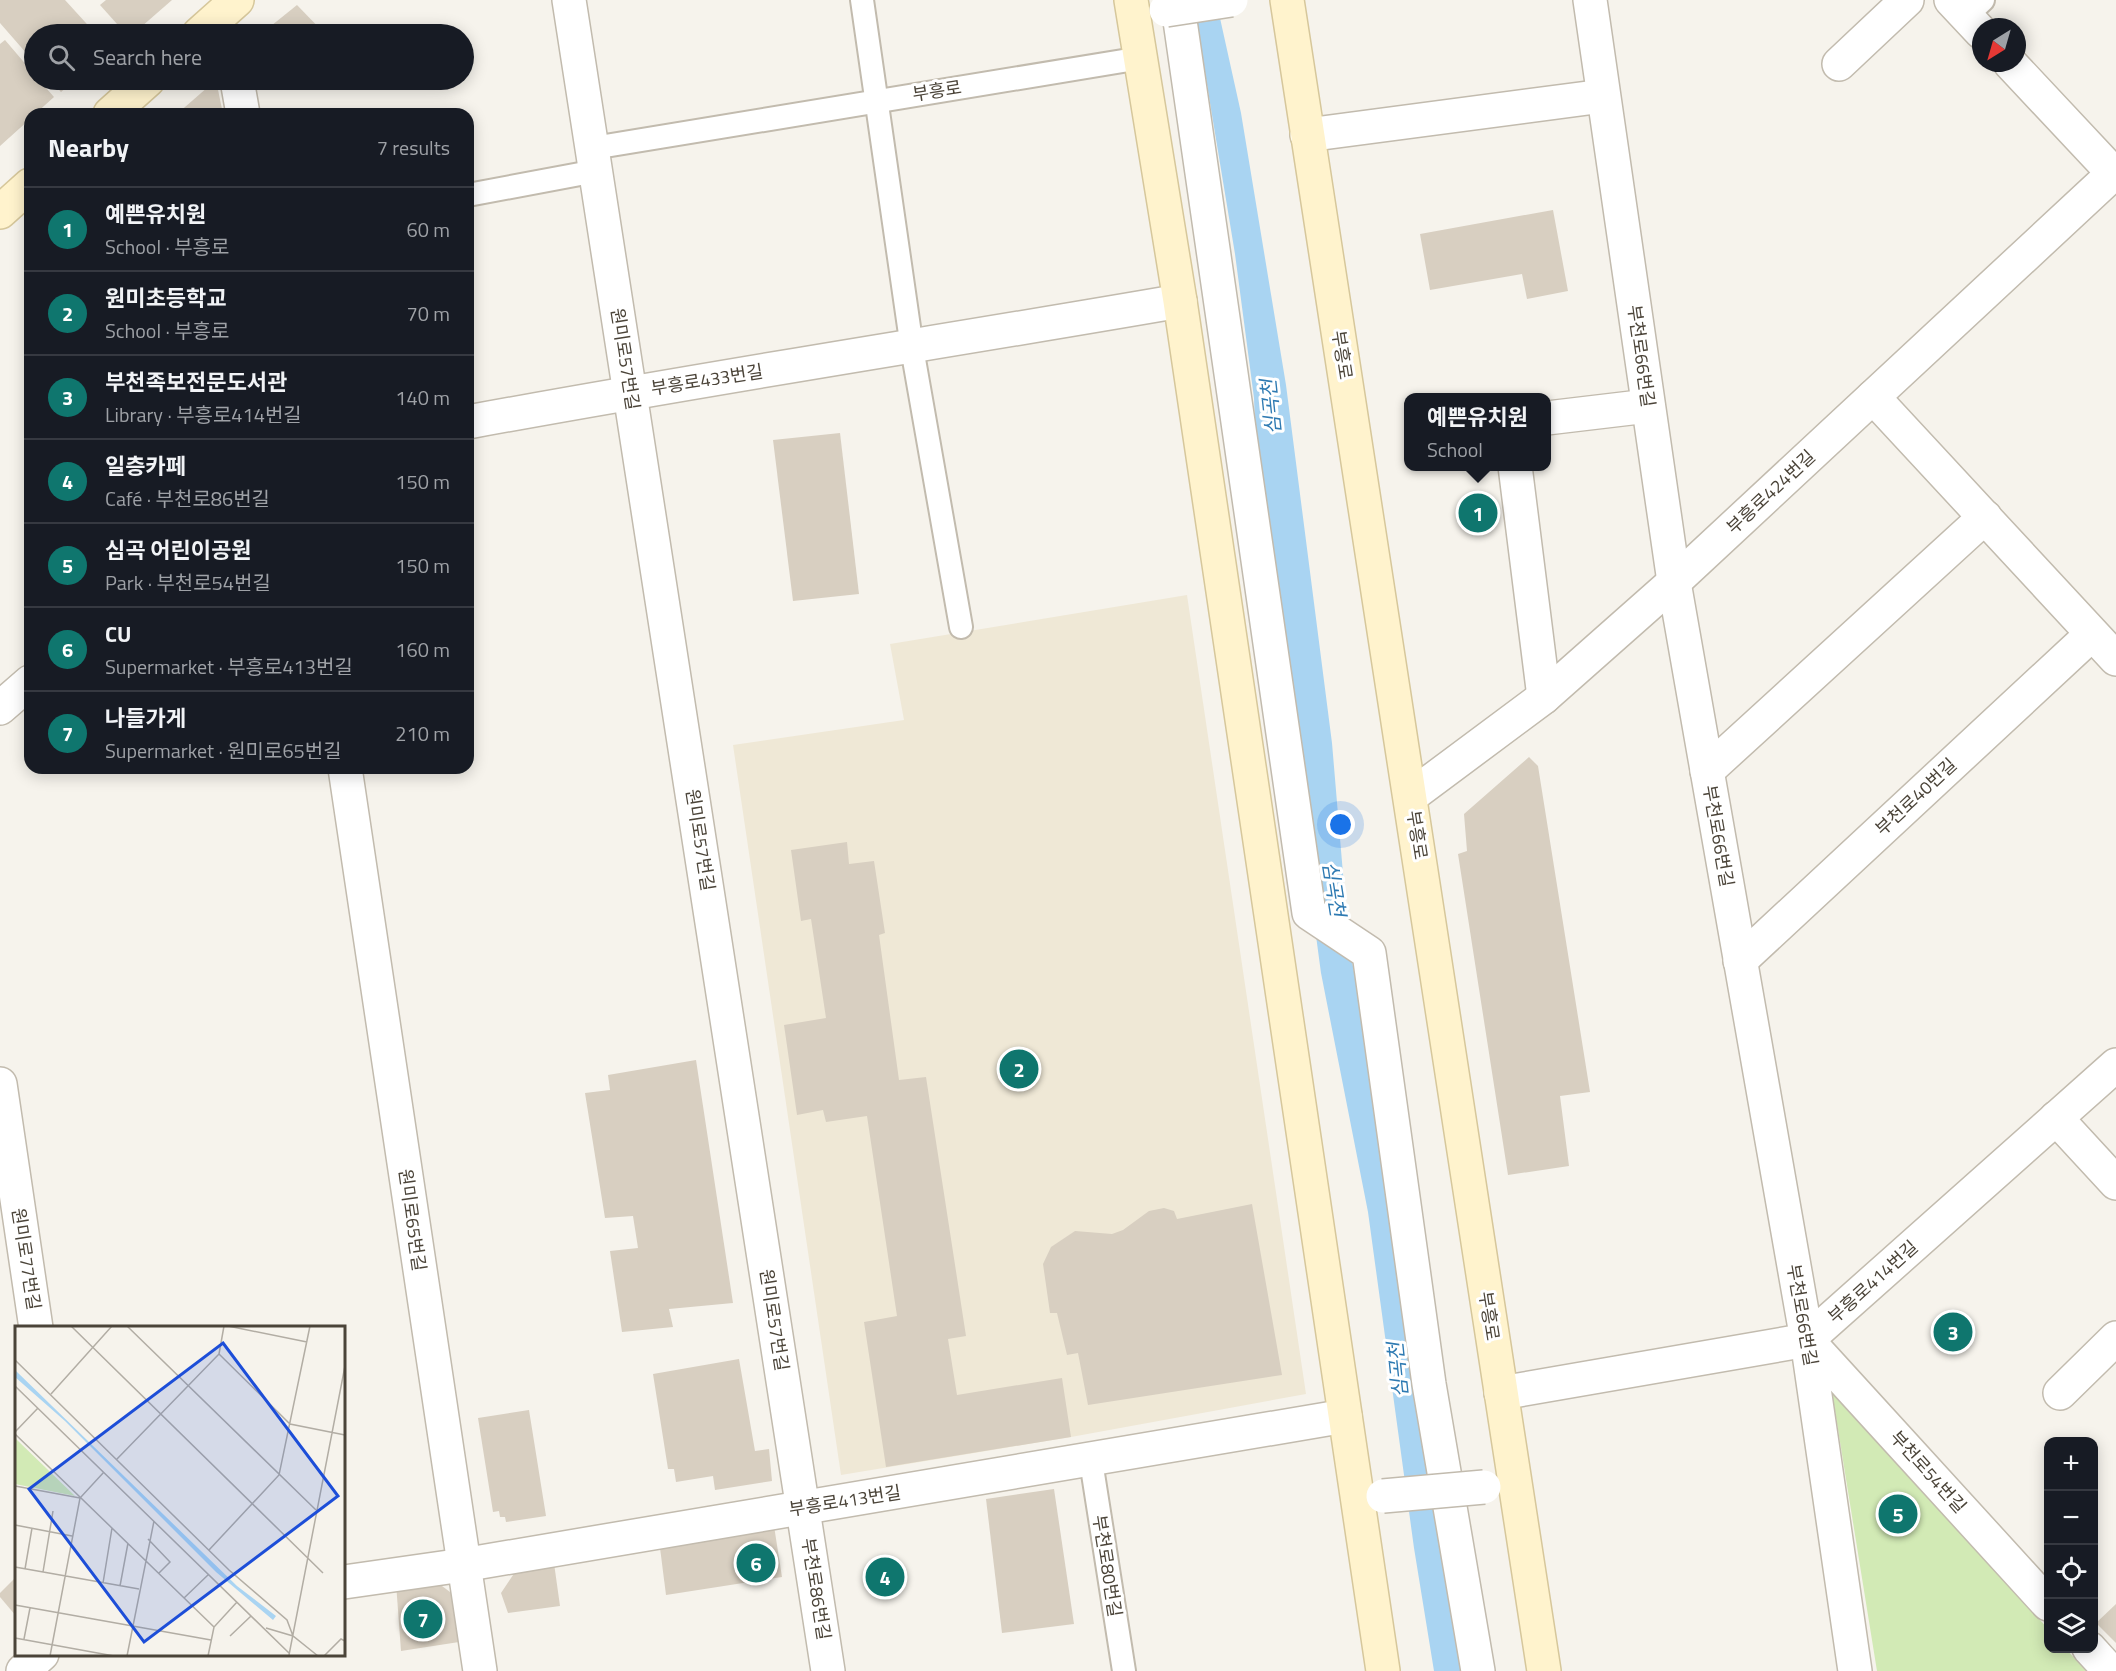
<!DOCTYPE html>
<meta charset="utf-8">
<style>
:root{--surface:#171b24;--page:#242831;--text:#f1f3f6;--muted:#9ea1a6;--line:#363941;--accent:#0f766e}
body{margin:0;font-family:"Titillium Web","Noto Sans KR",sans-serif;background:var(--page);color:var(--text)}
.controls{position:absolute;right:18px;bottom:18px;display:grid;overflow:hidden;border-radius:12px;box-shadow:0 3px 15px #0003}
.controls button{width:54px;height:54px;display:grid;place-items:center;padding:0;border:0;border-bottom:2px solid var(--line);background:var(--surface);color:var(--text);font:30px sans-serif}
.compass{position:absolute;left:1972px;top:18px;width:54px;height:54px;border-radius:50%;background:var(--surface);box-shadow:0 3px 15px #0003;rotate:217deg}
.you{position:absolute;left:1341px;top:825px;width:21px;height:21px;margin:-15px;border:4px solid #fff;border-radius:50%;background:#1a73e8;box-shadow:0 0 0 9px #1a73e833}
.badge{display:grid;place-items:center;width:39px;height:39px;border-radius:50%;background:var(--accent);color:#fff;font-size:20px;font-weight:700}
.pin{position:absolute;translate:-50% -50%;border:3px solid #fff;box-shadow:0 2px 6px #0006}
.popup{position:absolute;left:1404px;top:393px;width:147px;height:78px;box-sizing:border-box;display:grid;place-content:center;border-radius:12px;background:var(--surface);filter:drop-shadow(0 2px 4px #0005);font-size:20px;white-space:nowrap;color:var(--muted)}
.popup b{font-size:22px;color:var(--text)}
.popup::after{content:'';position:absolute;left:50%;top:100%;margin-left:-12px;border:12px solid transparent;border-top-color:var(--surface)}
.list{margin:0;padding:0;list-style:none}
h2{display:flex;justify-content:space-between;align-items:center;height:78px;margin:0;padding:0 24px;font-size:26px}
h2 small{font-size:20px;font-weight:400;color:var(--muted)}
.list li{display:grid;grid-template-columns:39px 1fr auto;gap:18px;align-items:center;box-sizing:border-box;height:84px;padding:0 24px;border-top:2px solid var(--line)}
.list b{display:block;font-size:22px;white-space:nowrap}
.list p{margin:0;font-size:20px;white-space:nowrap;color:var(--muted)}
.list em{font-size:20px;font-style:normal;color:var(--muted)}
.icon{flex:none;width:33px;height:33px;fill:none;stroke:currentColor;stroke-width:2;stroke-linecap:round;stroke-linejoin:round}
.map{position:relative;flex:none;width:2116px;height:1671px;overflow:hidden}
.search{position:absolute;background:var(--surface);box-shadow:0 3px 15px #0003;left:24px;top:24px;width:450px;height:66px;display:flex;align-items:center;gap:15px;box-sizing:border-box;padding:0 21px;border-radius:33px;color:var(--muted);font-size:22px}
.panel{position:absolute;background:var(--surface);box-shadow:0 3px 15px #0003;left:24px;top:108px;width:450px;height:666px;border-radius:18px}
.map>svg:first-child{display:block}
</style>
<div class="map">
<svg width="2116" height="1671" viewBox="0 0 2116 1671">
<rect width="100%" height="100%" fill="#f6f3ec"/>
<path fill="#efe8d6" d="M 1187,595 L 1306,1394 L 1071,1437 L 841,1475 L 733,745 L 904,720 L 890,644 Z"/>
<path fill="#d2eab5" d="M 1831,1386 L 2048,1629 L 2048,1648 L 2066,1649 L 2086,1671 L 1877,1671 Z"/>
<path fill="#a9d4f2" d="M 1193,0 L 1216,0 L 1241,113 L 1286,385 L 1332,743 L 1349,945 L 1391,1171 L 1468,1671 L 1434,1671 L 1414,1548 L 1368,1212 L 1321,973 L 1258,502 L 1254,398 L 1235,254 Z"/>
<g fill="#d8cfc1">
<path d="M 0,0 L 65,0 L 96,34 L 34,34 L 34,62 L 0,23 Z"/>
<path d="M 106,0 L 172,0 L 133,34 L 126,34 L 100,5 Z"/>
<path d="M 297,5 L 325,34 L 261,34 Z"/>
<path d="M 5,40 L 34,74 L 34,80 L 39,80 L 54,97 L 35,114 L 30,114 L 30,119 L 0,146 L 0,44 Z"/>
<path d="M 50,80 L 75,80 L 61,92 Z"/>
<path d="M 216,80 L 223,114 L 177,114 Z"/>
<path d="M 1553,210 L 1568,291 L 1527,299 L 1522,274 L 1430,290 L 1420,234 Z"/>
<path d="M 840,433 L 859,594 L 793,601 L 773,440 Z"/>
<path d="M 1529,757 L 1538,766 L 1590,1092 L 1560,1096 L 1569,1166 L 1508,1175 L 1458,854 L 1467,851 L 1464,814 Z"/>
<path d="M 847,842 L 849,864 L 874,861 L 885,933 L 879,935 L 899,1080 L 926,1077 L 966,1336 L 948,1339 L 957,1395 L 1062,1378 L 1071,1437 L 886,1467 L 864,1322 L 897,1316 L 867,1116 L 826,1122 L 823,1110 L 797,1115 L 784,1025 L 826,1018 L 811,919 L 801,921 L 791,850 Z"/>
<path d="M 696,1060 L 733,1303 L 669,1309 L 673,1327 L 622,1332 L 610,1251 L 638,1248 L 633,1216 L 605,1218 L 585,1093 L 610,1090 L 608,1075 Z"/>
<path d="M 1252,1204 L 1282,1375 L 1088,1405 L 1078,1353 L 1067,1355 L 1057,1313 L 1050,1313 L 1043,1264 L 1051,1247 L 1075,1231 L 1112,1234 L 1123,1230 L 1149,1211 L 1164,1208 L 1174,1211 L 1177,1219 Z"/>
<path d="M 739,1359 L 755,1451 L 769,1449 L 772,1481 L 715,1490 L 713,1476 L 676,1482 L 674,1469 L 668,1469 L 653,1374 Z"/>
<path d="M 529,1410 L 546,1516 L 506,1522 L 505,1517 L 500,1517 L 499,1511 L 493,1512 L 478,1418 Z"/>
<path d="M 1054,1489 L 1074,1624 L 1002,1633 L 986,1499 Z"/>
<path d="M 774,1526 L 782,1577 L 666,1595 L 659,1540 Z"/>
<path d="M 553,1556 L 560,1606 L 508,1613 L 501,1593 L 513,1575 L 513,1566 Z"/>
<path d="M 16,1577 L 16,1616 L 0,1597 L 0,1593 Z"/>
<path d="M 430,1577 L 454,1595 L 459,1642 L 401,1651 L 396,1583 Z"/>
<path d="M 2116,1604 L 2116,1643 L 2096,1623 Z"/>
</g>
<g fill="none" stroke-linecap="round" stroke-linejoin="round">
<defs>
<g id="lane">
<path d="M 862,0 L 912,348 L 961,627"/>
<path d="M 1966,16 L 1983,0"/>
<path d="M 593,148 L 1141,58"/>
<path d="M 468,195 L 596,171"/>
<path d="M 1091,1461 L 1124,1671"/>
</g>
<g id="street">
<path d="M 569,0 L 828,1671"/>
<path d="M 1177,0 L 1309,913 L 1369,953 L 1429,1384 L 1478,1671"/>
<path d="M 1590,0 L 1674,582 L 1807,1340 L 1855,1671"/>
<path d="M 1951,0 L 1981,32"/>
<path d="M 2010,63 L 2116,176"/>
<path d="M 1839,64 L 1907,0"/>
<path d="M 237,80 L 243,114"/>
<path d="M 1307,135 L 1603,96"/>
<path d="M 1873,397 L 2116,659"/>
<path d="M 1547,418 L 1648,406"/>
<path d="M 468,422 C 705,378 943,342 1180,301"/>
<path d="M 1515,466 L 1544,697"/>
<path d="M 0,708 L 30,682"/>
<path d="M 345,768 L 480,1671"/>
<path d="M 1707,771 L 1985,517"/>
<path d="M 1411,796 L 1544,697 L 1674,582 L 2116,171"/>
<path d="M 1740,961 L 2092,634"/>
<path d="M 0,1084 L 36,1328"/>
<path d="M 2056,1118 L 2116,1183"/>
<path d="M 1807,1340 L 2048,1604"/>
<path d="M 1501,1393 L 1807,1340 L 2116,1065"/>
<path d="M 2060,1393 L 2116,1338"/>
<path d="M 344,1582 L 463,1565 L 1345,1416"/>
<path d="M 2089,1648 L 2110,1671"/>
<path d="M 23,1671 L 42,1654"/>
</g>
<g id="secondary">
<path d="M 1131,0 L 1180,301 L 1383,1671"/>
<path d="M 1287,0 L 1544,1671"/>
<path d="M 199,34 L 237,0"/>
<path d="M 110,114 L 148,80"/>
<path d="M 0,212 L 30,185"/>
</g>
</defs>
<use href="#lane" stroke="#c2bbae" stroke-width="26"/>
<use href="#street" stroke="#c2bbae" stroke-width="36"/>
<use href="#secondary" stroke="#d6c79b" stroke-width="36"/>
<use href="#lane" stroke="#fff" stroke-width="22"/>
<use href="#street" stroke="#fff" stroke-width="33"/>
<use href="#secondary" stroke="#fff3cd" stroke-width="33"/>
<defs>
<g id="street-bridge">
<path d="M 1166,10 L 1231,0"/>
<path d="M 1383,1496 L 1484,1487"/>
</g>
</defs>
<use href="#street-bridge" stroke="#c2bbae" stroke-width="36" stroke-linecap="butt"/>
<use href="#street-bridge" stroke="#fff" stroke-width="33"/>
</g>
<g text-anchor="middle" stroke-width="6" stroke-linejoin="round" paint-order="stroke">
<g font-size="18" fill="#4b4439" stroke="#fff">
<text transform="translate(937 91) rotate(-9)" y="6">부흥로</text>
<text transform="translate(1342 355) rotate(81)" y="6">부흥로</text>
<text transform="translate(1641 356) rotate(82)" y="6">부천로66번길</text>
<text transform="translate(625 359) rotate(81)" y="6">원미로57번길</text>
<text transform="translate(707 380) rotate(-9)" y="6">부흥로433번길</text>
<text transform="translate(1771 492) rotate(-43)" y="6">부흥로424번길</text>
<text transform="translate(1916 797) rotate(-43)" y="6">부천로40번길</text>
<text transform="translate(1417 835) rotate(81)" y="6">부흥로</text>
<text transform="translate(1718 836) rotate(80)" y="6">부천로66번길</text>
<text transform="translate(700 840) rotate(81)" y="6">원미로57번길</text>
<text transform="translate(412 1220) rotate(82)" y="6">원미로65번길</text>
<text transform="translate(26 1259) rotate(81)" y="6">원미로77번길</text>
<text transform="translate(1873 1282) rotate(-42)" y="6">부흥로414번길</text>
<text transform="translate(1802 1315) rotate(80)" y="6">부천로66번길</text>
<text transform="translate(1489 1316) rotate(81)" y="6">부흥로</text>
<text transform="translate(774 1320) rotate(81)" y="6">원미로57번길</text>
<text transform="translate(1928 1472) rotate(48)" y="6">부천로54번길</text>
<text transform="translate(845 1501) rotate(-9)" y="6">부흥로413번길</text>
<text transform="translate(1107 1566) rotate(81)" y="6">부천로80번길</text>
<text transform="translate(816 1589) rotate(81)" y="6">부천로86번길</text>
</g>
<g font-size="20" font-style="italic" fill="#2e7ab2" stroke="#fff">
<text transform="translate(1271 407) rotate(-96)" y="7">심곡천</text>
<text transform="translate(1334 889) rotate(81)" y="7">심곡천</text>
<text transform="translate(1398 1370) rotate(-96)" y="7">심곡천</text>
</g>
</g>
<g transform="translate(15 1326)">
<rect width="330" height="330" fill="#f6f3ec"/>
<path d="M 1,113 L 60,170 L 0,158 Z" fill="#d2eab5"/>
<path d="M 0,44 L 222,260 L 261,290 L 258,294 L 201,246 L 50,95 L 0,51 Z" fill="#a9d4f2"/>
<path fill="none" stroke="#b2ada4" stroke-width="1.5" d="M 56,0 L 308,247M 112,0 L 301,184M 213,0 L 292,16M 204,28 L 275,98 L 330,109M 204,28 L 209,0M 0,34 L 214,244 L 272,294 L 278,310M 0,60 L 274,327M 36,68 L 97,0M 0,106 L 23,82M 0,108 L 199,301M 102,133 L 204,28M 0,160 L 65,172M 0,199 L 57,210M 133,213 L 155,236 L 144,247M 194,224 L 264,149 L 295,0M 0,241 L 124,263M 10,243 L 17,202M 28,246 L 38,185M 88,257 L 97,202M 105,260 L 113,217M 169,272 L 194,248M 0,279 L 196,314M 251,302 L 278,310 L 303,330M 215,310 L 236,290M 0,312 L 99,330M 9,313 L 15,282M 274,329 L 330,40M 35,330 L 65,172 L 89,146M 112,330 L 139,195M 193,330 L 199,301 L 222,276M 309,330 L 326,313 L 330,315"/>
<path fill="#1d4ed8" fill-opacity="0.15" stroke="#1d4ed8" stroke-width="3" d="M 208,17 L 323,170 L 129,316 L 14,163 Z"/>
<rect width="330" height="330" fill="none" stroke="#4b4439" stroke-width="3"/>
</g>
</svg>
<div class="controls">
<button>+</button>
<button>−</button>
<button><svg class="icon" aria-label="locate" viewBox="0 0 24 24"><circle cx="12" cy="12" r="6"/><path d="M12 2v4M12 18v4M2 12h4M18 12h4"/></svg></button>
<button><svg class="icon" aria-label="layers" viewBox="0 0 24 24"><path d="M12 4l9 5-9 5-9-5zM3 14l9 5 9-5"/></svg></button>
</div>
<svg class="compass" viewBox="-18 -18 36 36"><path d="M0-13l5 13h-10z" fill="#e53935"/><path d="M0 13l5-13h-10z" fill="#9ea1a6"/></svg>
<div class="you"></div>
<div class="pin badge" style="left:1478px;top:513px">1</div>
<div class="popup"><b>예쁜유치원</b>School</div>
<div class="pin badge" style="left:1019px;top:1069px">2</div>
<div class="pin badge" style="left:1953px;top:1332px">3</div>
<div class="pin badge" style="left:885px;top:1577px">4</div>
<div class="pin badge" style="left:1898px;top:1514px">5</div>
<div class="pin badge" style="left:756px;top:1563px">6</div>
<div class="pin badge" style="left:423px;top:1619px">7</div>
<div class="search"><svg class="icon" aria-label="search" viewBox="0 0 24 24"><circle cx="10" cy="10" r="6"/><path d="M15 15l6 6"/></svg>Search here</div>
<section class="panel">
<h2>Nearby<small>7 results</small></h2>
<ul class="list">
<li><span class="badge">1</span><div><b>예쁜유치원</b><p>School · 부흥로</p></div><em>60 m</em></li>
<li><span class="badge">2</span><div><b>원미초등학교</b><p>School · 부흥로</p></div><em>70 m</em></li>
<li><span class="badge">3</span><div><b>부천족보전문도서관</b><p>Library · 부흥로414번길</p></div><em>140 m</em></li>
<li><span class="badge">4</span><div><b>일층카페</b><p>Café · 부천로86번길</p></div><em>150 m</em></li>
<li><span class="badge">5</span><div><b>심곡 어린이공원</b><p>Park · 부천로54번길</p></div><em>150 m</em></li>
<li><span class="badge">6</span><div><b>CU</b><p>Supermarket · 부흥로413번길</p></div><em>160 m</em></li>
<li><span class="badge">7</span><div><b>나들가게</b><p>Supermarket · 원미로65번길</p></div><em>210 m</em></li>
</ul>
</section>
</div>
